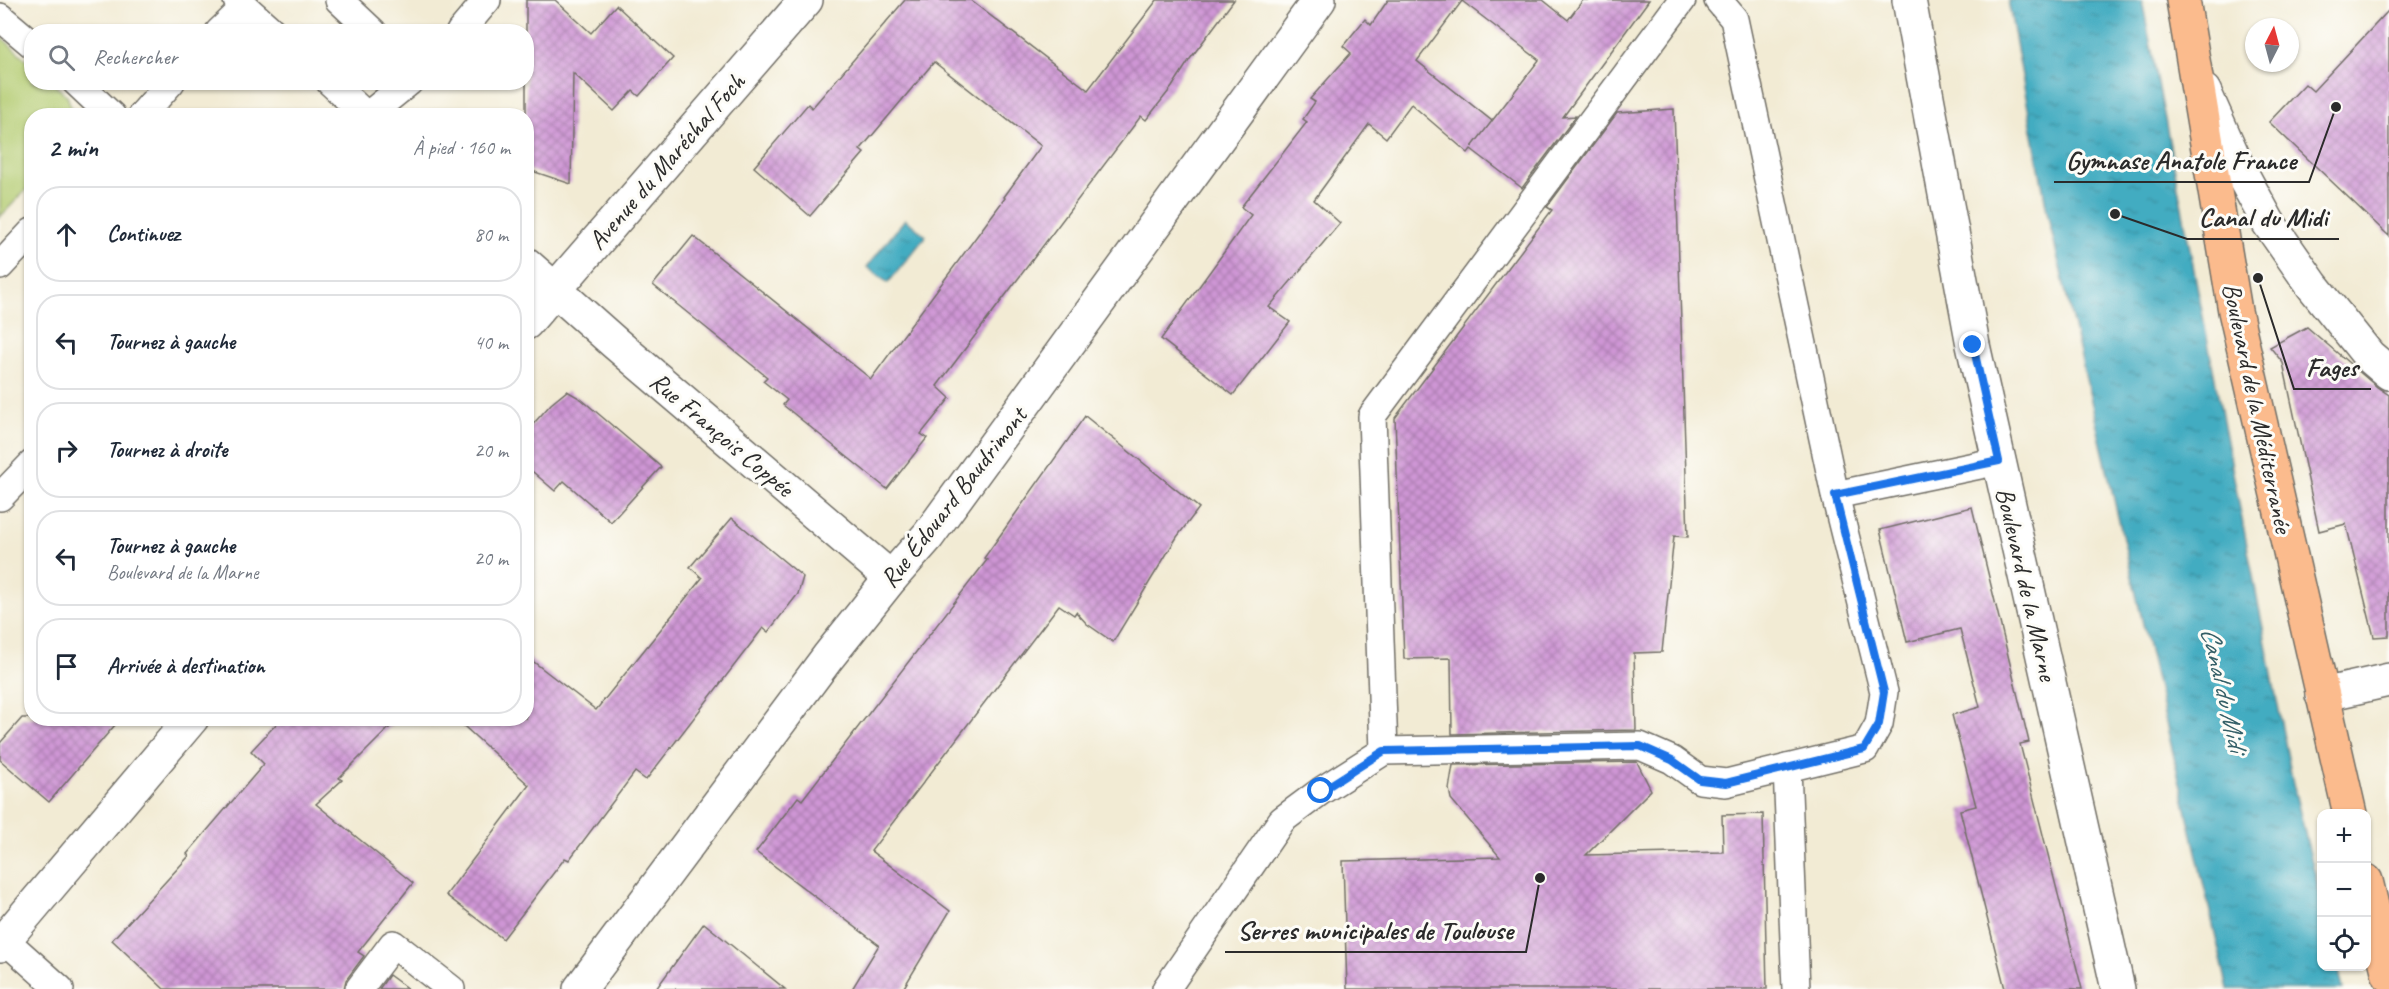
<!DOCTYPE html>
<html lang="fr">
<meta charset="utf-8">
<style>
:root{--surface:#fff;--page:#f6f6f7;--text:#1f2937;--muted:#747a83;--line:#e0e1e3}
body{margin:0;font-family:Caveat,sans-serif;background:var(--page);color:var(--text)}
.controls{position:absolute;right:18px;bottom:18px;display:grid;overflow:hidden;border-radius:12px;box-shadow:0 2px 4px #0004}
.controls button{width:54px;height:54px;display:grid;place-items:center;padding:0;border:0;border-bottom:2px solid var(--line);background:var(--surface);color:var(--text);font:30px sans-serif}
.compass{position:absolute;left:2245px;top:18px;width:54px;height:54px;border-radius:50%;background:var(--surface);box-shadow:0 2px 4px #0004;rotate:6deg}
.stop{position:absolute;width:18px;height:18px;margin:-14px;border:4px solid #1a73e8;border-radius:50%;background:#fff}
.stop.end{background:#1a73e8;border-color:#fff;box-shadow:0 2px 6px #0008}
.list{margin:0;padding:0;list-style:none}
h2{display:flex;justify-content:space-between;align-items:center;height:78px;margin:0;padding:0 24px;font-size:26px}
h2 small{font-size:20px;font-weight:400;color:var(--muted)}
.list li{display:grid;grid-template-columns:39px 1fr auto;gap:18px;align-items:center;box-sizing:border-box;height:96px;margin:0 12px 12px;padding:0 12px;border:2px solid var(--line);border-radius:24px}
.list b{display:block;font-size:22px;white-space:nowrap}
.list p{margin:0;font-size:20px;white-space:nowrap;color:var(--muted)}
.list em{font-size:20px;font-style:normal;color:var(--muted)}
.icon{flex:none;width:33px;height:33px;fill:none;stroke:currentColor;stroke-width:2;stroke-linecap:round;stroke-linejoin:round}
.map{position:relative;flex:none;width:2389px;height:989px;overflow:hidden}
.search{position:absolute;background:var(--surface);box-shadow:0 2px 4px #0004;left:24px;top:24px;width:510px;height:66px;display:flex;align-items:center;gap:15px;box-sizing:border-box;padding:0 21px;border-radius:24px;color:var(--muted);font-size:22px}
.panel{position:absolute;background:var(--surface);box-shadow:0 2px 4px #0004;left:24px;top:108px;width:510px;height:618px;border-radius:24px}
.map>svg:first-child{display:block}
</style>
<div class="map">
<svg width="2389" height="989" viewBox="0 0 2389 989">
<defs>
<pattern id="water-ripples" width="26" height="14" patternUnits="userSpaceOnUse" patternTransform="scale(1.5)"><rect width="26" height="14" fill="#42acc1"/><path d="M2 4q2-2 4 0t4 0M15 11q2-2 4 0t4 0" fill="none" stroke="#378c9d"/></pattern>
<pattern id="building-cross-hatch" width="8" height="8" patternUnits="userSpaceOnUse" patternTransform="scale(1.5)"><rect width="8" height="8" fill="#cf96d5"/><path d="M0 0l8 8M0 8l8-8" fill="none" stroke="#a87bad"/></pattern>
</defs>
<rect width="100%" height="100%" fill="#fdfcf7"/>
<filter id="ink" filterUnits="userSpaceOnUse"><feTurbulence type="fractalNoise" baseFrequency=".0167" numOctaves="2"/><feDisplacementMap in="SourceGraphic" scale="12" xChannelSelector="R" yChannelSelector="G"/><feConvolveMatrix kernelMatrix="1 2 1 2 8 2 1 2 1" color-interpolation-filters="sRGB"/></filter>
<filter id="wash" filterUnits="userSpaceOnUse"><feTurbulence type="fractalNoise" baseFrequency=".008" numOctaves="4" result="noise"/><feDisplacementMap in="SourceGraphic" scale="24" xChannelSelector="R" yChannelSelector="G"/><feGaussianBlur stdDeviation="1.35" result="paint"/><feColorMatrix in="noise" values="0 0 0 0 0 0 0 0 0 0 0 0 0 0 0 0 0 1.4 0 .05"/><feComposite in="paint" operator="in"/></filter>
<g filter="url(#wash)">
<rect width="100%" height="100%" fill="#f2ebd4"/>
<path fill="#b2cb70" stroke="#6e7b4e" stroke-width="1.5" d="M 0,36 L 31,64 L 32,82 L 52,83 L 67,96 L 74,115 L 32,116 L 31,185 L 0,217 Z"/>
<g fill="url(#water-ripples)" stroke="#366c76" stroke-width="1.5">
<path d="M 2008,0 L 2142,0 L 2293,784 L 2321,899 L 2322,966 L 2338,967 L 2343,989 L 2228,989 L 2048,216 Z"/>
<path d="M 905,219 L 926,236 L 888,283 L 867,267 Z"/>
</g>
<g id="blocks">
<g fill="url(#building-cross-hatch)" fill-rule="evenodd">
<path d="M 526,0 L 555,0 L 591,33 L 616,5 L 673,58 L 639,96 L 633,91 L 614,111 L 573,73 L 571,184 L 526,169 Z"/>
<path d="M 905,0 L 970,0 L 1088,90 L 1157,0 L 1234,0 L 1190,59 L 1172,87 L 1146,120 L 1141,116 L 937,386 L 950,398 L 921,434 L 927,438 L 887,489 L 783,405 L 787,400 L 763,381 L 767,377 L 653,285 L 693,236 L 871,379 L 1005,198 L 1004,197 L 1041,146 L 934,62 L 860,150 L 864,153 L 810,216 L 754,167 L 808,104 L 812,108 Z"/>
<path d="M 1388,0 L 1543,0 L 1568,20 L 1583,0 L 1649,0 L 1563,117 L 1576,116 L 1522,188 L 1471,149 L 1468,153 L 1411,104 L 1386,138 L 1369,124 L 1314,200 L 1340,223 L 1269,307 L 1290,322 L 1233,395 L 1161,339 L 1251,215 L 1241,207 L 1307,122 L 1303,119 L 1315,102 L 1310,99 L 1351,53 L 1343,46 L 1365,19 L 1371,25 ZM 1462,1 L 1539,60 L 1472,147 L 1492,121 L 1417,61 Z"/>
<path d="M 2389,10 L 2389,236 L 2269,122 L 2305,84 L 2313,91 Z"/>
<path d="M 1674,109 L 1688,537 L 1674,536 L 1662,652 L 1634,653 L 1636,730 L 1452,734 L 1451,658 L 1404,659 L 1395,418 L 1552,210 L 1547,207 L 1617,113 Z"/>
<path d="M 2307,327 L 2377,387 L 2389,395 L 2389,636 L 2374,637 L 2346,524 L 2319,531 L 2283,363 L 2270,347 Z"/>
<path d="M 567,391 L 581,399 L 661,467 L 611,522 L 564,481 L 555,491 L 526,466 L 526,432 L 551,404 Z"/>
<path d="M 1085,416 L 1199,508 L 1177,537 L 1113,642 L 1087,624 L 1076,612 L 1074,615 L 1059,605 L 871,851 L 950,911 L 903,989 L 852,989 L 879,945 L 756,852 L 798,797 L 802,800 L 987,560 L 984,558 Z"/>
<path d="M 1972,507 L 2029,742 L 2020,744 L 2082,989 L 2005,989 L 1960,810 L 1976,806 L 1952,715 L 1980,707 L 1960,629 L 1907,642 L 1880,530 Z"/>
<path d="M 732,518 L 803,577 L 798,594 L 768,632 L 763,628 L 646,780 L 635,772 L 569,860 L 565,858 L 503,939 L 446,895 L 529,785 L 455,718 L 526,718 L 526,656 L 596,710 L 702,578 L 690,567 Z"/>
<path d="M 22,718 L 121,718 L 49,802 L 0,760 L 0,743 Z"/>
<path d="M 282,718 L 399,718 L 339,778 L 342,780 L 316,804 L 413,883 L 358,952 L 364,956 L 346,980 L 344,989 L 164,989 L 112,940 L 189,856 L 187,854 L 264,764 L 251,751 Z"/>
<path d="M 1637,762 L 1651,790 L 1586,855 L 1723,852 L 1722,815 L 1763,814 L 1767,989 L 1347,989 L 1343,861 L 1500,857 L 1451,799 L 1449,789 L 1453,765 Z"/>
<path d="M 704,923 L 785,989 L 656,989 Z"/>
<path d="M 389,975 L 408,989 L 379,989 Z"/>
</g>
</g>
</g>
<g filter="url(#ink)">
<use href="#blocks" fill-opacity="0" stroke="#716e66" stroke-width="1.5"/>
<g fill="none" stroke-linecap="round" stroke-linejoin="round">
<defs>
<g id="service">
<path d="M 237,0 L 273,32"/>
<path d="M 339,0 L 373,32"/>
<path d="M 0,17 L 32,44"/>
<path d="M 219,32 L 245,7"/>
<path d="M 460,32 L 487,0"/>
<path d="M 76,82 L 112,116"/>
<path d="M 330,82 L 367,116"/>
<path d="M 141,116 L 171,82"/>
<path d="M 367,116 L 409,82"/>
<path d="M 0,266 L 32,232"/>
<path d="M 1835,495 L 1999,461"/>
<path d="M 0,497 L 32,464"/>
<path d="M 1384,751 L 1372,416 L 1682,0"/>
<path d="M 1787,768 L 1796,989"/>
<path d="M 5,940 L 60,989"/>
<path d="M 359,989 L 393,944 L 451,989"/>
<path d="M 1166,989 L 1282,820 L 1321,791 L 1384,751 L 1640,746 L 1672,760 L 1700,780 L 1726,783 L 1865,749 L 1879,724 L 1884,692 L 1835,495 L 1734,19 L 1718,0"/>
</g>
<g id="minor">
<path d="M 1909,0 L 1973,345 L 2118,989"/>
<path d="M 2204,91 L 2236,163 L 2268,222 L 2312,285 L 2369,356 L 2389,373"/>
<path d="M 526,264 L 615,343 L 891,578"/>
<path d="M 526,323 L 806,0"/>
<path d="M 2322,695 L 2389,680"/>
<path d="M 0,945 L 192,718"/>
<path d="M 580,989 L 828,657 L 891,578 L 928,536 L 1319,0"/>
</g>
<g id="primary">
<path d="M 2183,0 L 2235,311 L 2350,814"/>
<path d="M 2366,881 L 2389,975"/>
</g>
</defs>
<use href="#service" stroke="#716e66" stroke-width="30"/>
<use href="#minor" stroke="#716e66" stroke-width="36"/>
<use href="#primary" stroke="#716e66" stroke-width="36"/>
<use href="#service" stroke="#fff" stroke-width="27"/>
<use href="#minor" stroke="#fff" stroke-width="33"/>
<use href="#primary" stroke="#fbbb8d" stroke-width="33"/>
</g>
</g>
<g fill="none" stroke-linecap="round" stroke-linejoin="round" filter="url(#ink)">
<path stroke="#1a73e8" stroke-width="8" d="M 1321,791 L 1384,751 L 1640,746 L 1672,760 L 1700,780 L 1726,783 L 1864,749 L 1879,724 L 1884,692 L 1835,495 L 1999,461 L 1973,345"/>
</g>
<g text-anchor="middle" stroke-width="6" stroke-linejoin="round" paint-order="stroke">
<g font-size="26" fill="#2b2b2b" stroke="#fdfcf7">
<text transform="translate(666 161) rotate(-49)" y="9">Avenue du Maréchal Foch</text>
<text transform="translate(2258 408) rotate(78)" y="9">Boulevard de la Méditerranée</text>
<text transform="translate(722 434) rotate(40)" y="9">Rue François Coppée</text>
<text transform="translate(953 497) rotate(-52)" y="9">Rue Édouard Baudrimont</text>
<text transform="translate(2027 584) rotate(77)" y="9">Boulevard de la Marne</text>
</g>
<g font-size="27" font-style="italic" fill="#345f67" stroke="#fdfcf7">
<text transform="translate(2224 689) rotate(77)" y="9">Canal du Midi</text>
</g>
</g>
<path fill="none" stroke="#2b2b2b" stroke-width="2" d="M2336 107L2309 182H2054M2115 214L2187 239H2339M2258 278L2294 389H2371M1540 878L1526 952H1225"/>
<g fill="#2b2b2b" stroke="#fdfcf7" stroke-width="2">
<circle cx="2336" cy="107" r="6"/>
<circle cx="2115" cy="214" r="6"/>
<circle cx="2258" cy="278" r="6"/>
<circle cx="1540" cy="878" r="6"/>
</g>
<g font-size="27" text-anchor="middle" font-weight="bold" fill="#2b2b2b" stroke="#fdfcf7" stroke-width="6" stroke-linejoin="round" paint-order="stroke">
<text x="2181" y="169">Gymnase Anatole France</text>
<text x="2263" y="226">Canal du Midi</text>
<text x="2332" y="376">Fages</text>
<text x="1375" y="939">Serres municipales de Toulouse</text>
</g>
</svg>
<div class="controls">
<button>+</button>
<button>−</button>
<button><svg class="icon" aria-label="locate" viewBox="0 0 24 24"><circle cx="12" cy="12" r="6"/><path d="M12 2v4M12 18v4M2 12h4M18 12h4"/></svg></button>
</div>
<svg class="compass" viewBox="-18 -18 36 36"><path d="M0-13l5 13h-10z" fill="#e53935"/><path d="M0 13l5-13h-10z" fill="#747a83"/></svg>
<div class="stop" style="left:1321px;top:791px"></div>
<div class="stop end" style="left:1973px;top:345px"></div>
<div class="search"><svg class="icon" aria-label="search" viewBox="0 0 24 24"><circle cx="10" cy="10" r="6"/><path d="M15 15l6 6"/></svg>Rechercher</div>
<section class="panel">
<h2>2 min<small>À pied · 160 m</small></h2>
<ul class="list">
<li><svg class="icon" aria-label="ahead" viewBox="0 0 24 24"><path d="M12 20V5M6 11l6-6 6 6"/></svg><div><b>Continuez</b></div><em>80 m</em></li>
<li><svg class="icon" aria-label="left" viewBox="0 0 24 24"><path d="M17 20v-9H6M10 6l-5 5 5 5"/></svg><div><b>Tournez à gauche</b></div><em>40 m</em></li>
<li><svg class="icon" aria-label="right" viewBox="0 0 24 24"><path d="M7 20v-9h11M14 6l5 5-5 5"/></svg><div><b>Tournez à droite</b></div><em>20 m</em></li>
<li><svg class="icon" aria-label="left" viewBox="0 0 24 24"><path d="M17 20v-9H6M10 6l-5 5 5 5"/></svg><div><b>Tournez à gauche</b><p>Boulevard de la Marne</p></div><em>20 m</em></li>
<li><svg class="icon" aria-label="arrive" viewBox="0 0 24 24"><path d="M6 21V4h12l-3 4 3 4H6"/></svg><div><b>Arrivée à destination</b></div></li>
</ul>
</section>
</div>
